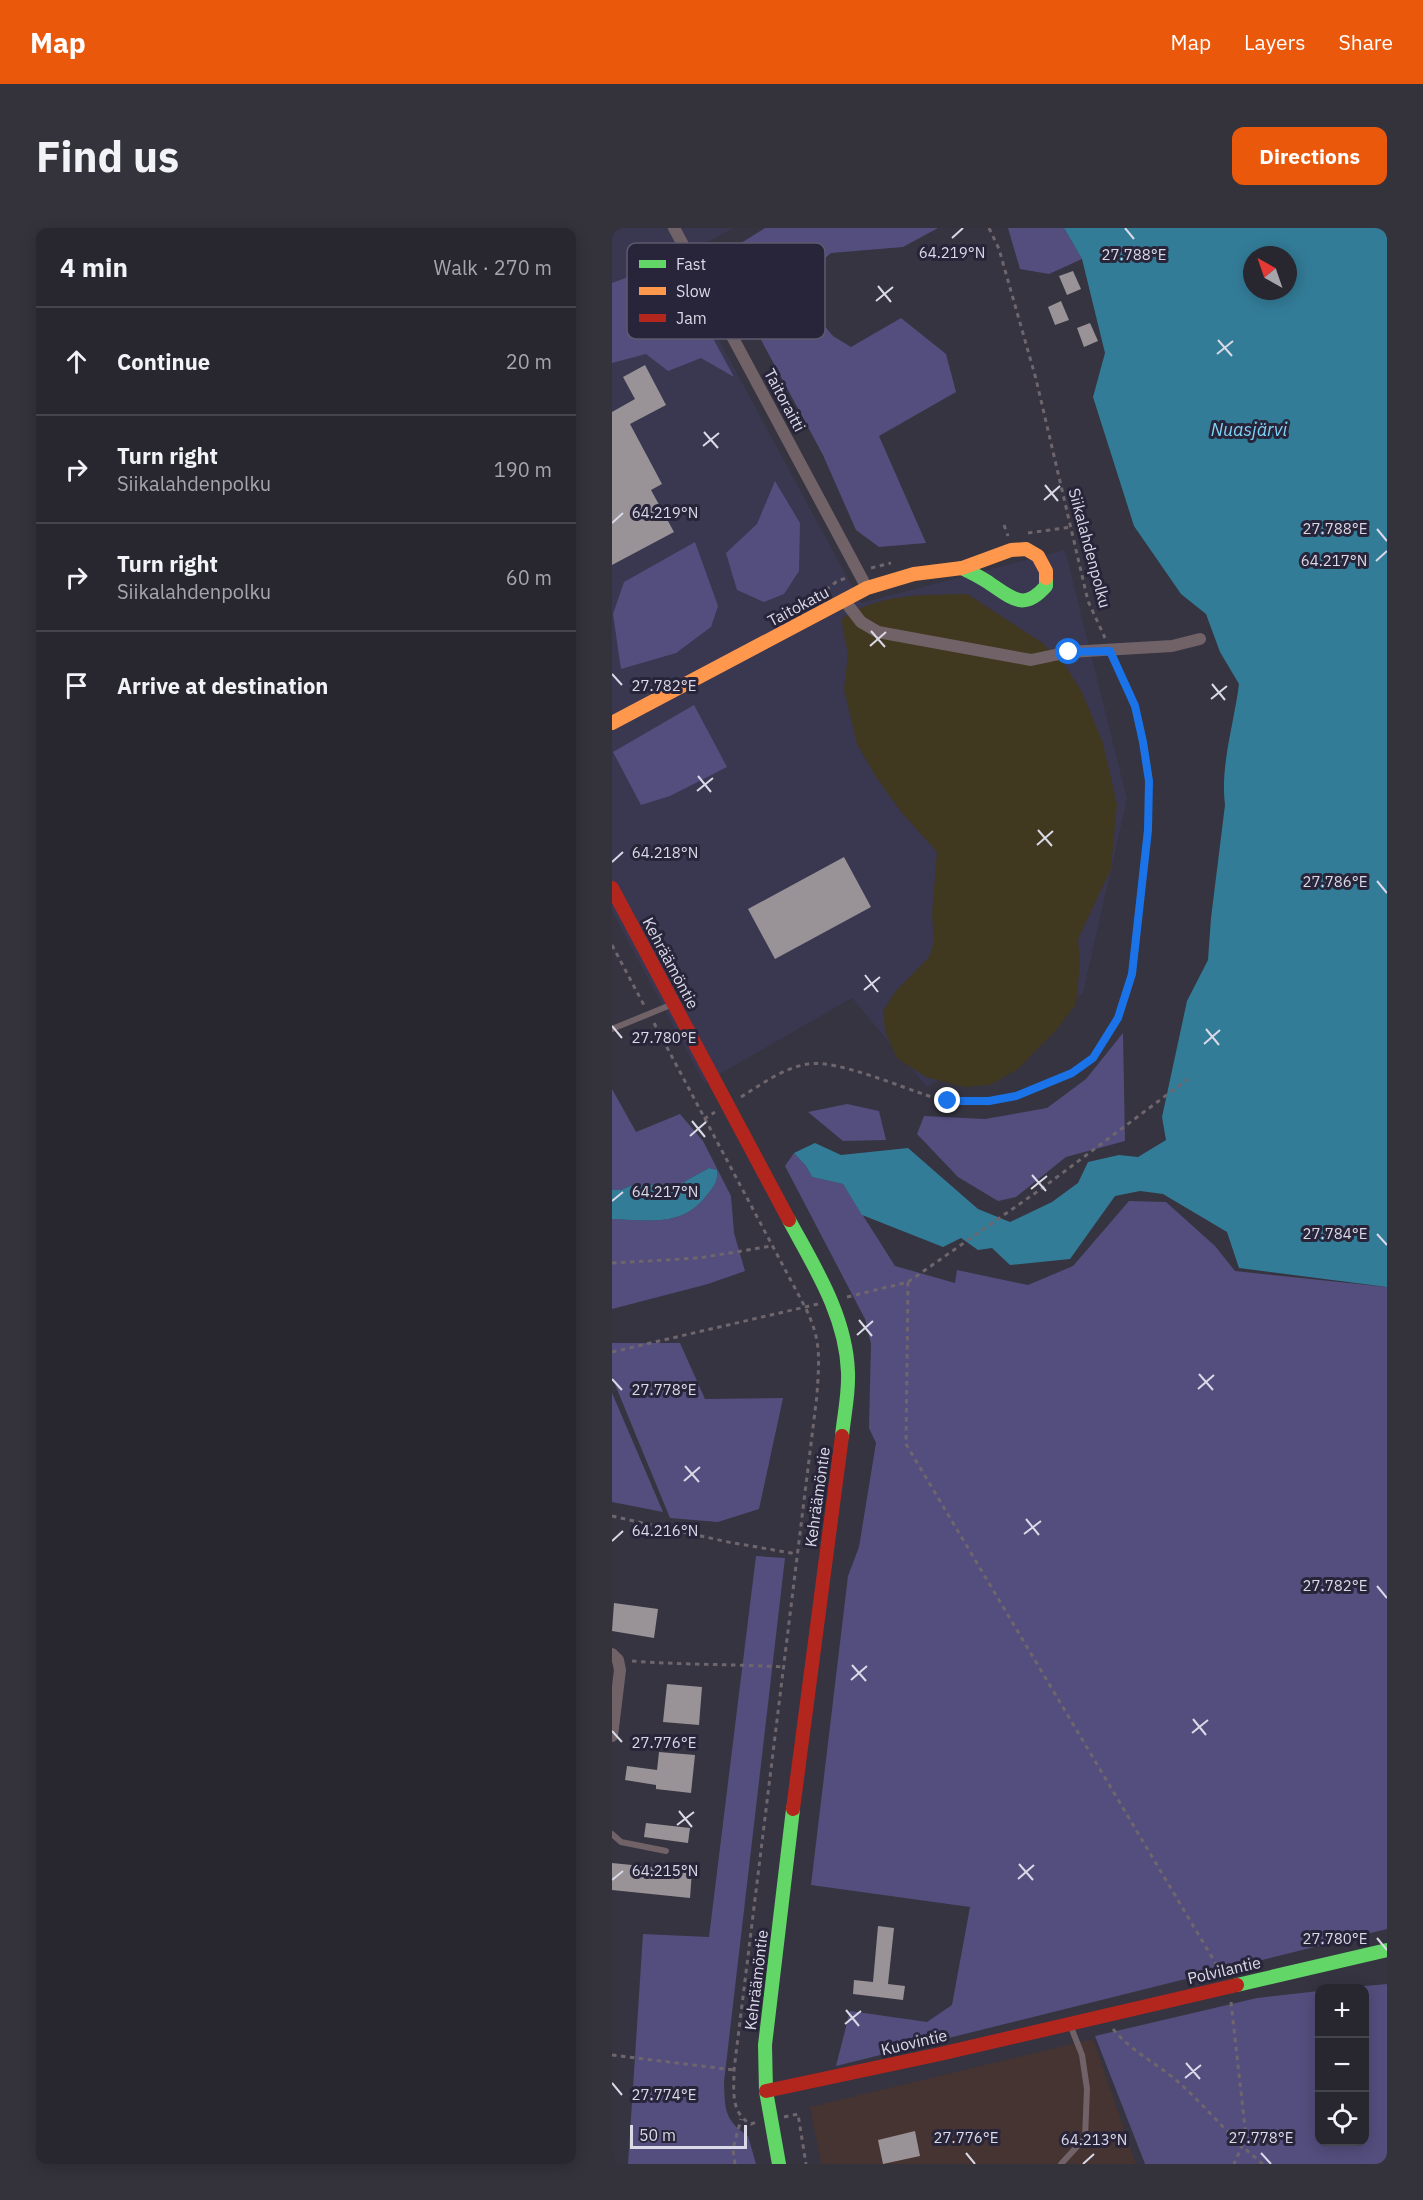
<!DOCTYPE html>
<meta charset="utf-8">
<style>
:root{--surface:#282730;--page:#34333c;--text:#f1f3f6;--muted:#a5a5ab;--line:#44444c;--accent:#ea580c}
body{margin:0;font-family:"IBM Plex Sans",sans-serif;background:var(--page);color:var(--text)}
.controls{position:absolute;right:18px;bottom:18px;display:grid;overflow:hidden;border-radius:12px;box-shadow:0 3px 15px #0003}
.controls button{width:54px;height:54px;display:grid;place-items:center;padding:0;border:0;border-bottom:2px solid var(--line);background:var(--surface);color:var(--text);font:30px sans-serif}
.compass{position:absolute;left:631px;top:18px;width:54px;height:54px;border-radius:50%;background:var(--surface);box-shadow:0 3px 15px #0003;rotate:320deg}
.scale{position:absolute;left:18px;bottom:15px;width:117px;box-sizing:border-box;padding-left:6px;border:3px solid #dad9e7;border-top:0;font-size:16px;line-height:21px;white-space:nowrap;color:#dad9e7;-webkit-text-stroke:4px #28253a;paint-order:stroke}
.stop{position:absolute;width:18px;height:18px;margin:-14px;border:4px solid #1a73e8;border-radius:50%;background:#fff}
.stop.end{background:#1a73e8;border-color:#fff;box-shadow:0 2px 6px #0008}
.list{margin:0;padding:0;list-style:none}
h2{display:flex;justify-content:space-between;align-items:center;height:78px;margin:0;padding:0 24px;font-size:26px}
h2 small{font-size:20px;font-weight:400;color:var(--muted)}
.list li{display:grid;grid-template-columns:39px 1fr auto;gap:18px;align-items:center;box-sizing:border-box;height:108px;padding:0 24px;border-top:2px solid var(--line)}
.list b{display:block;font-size:22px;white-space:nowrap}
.list p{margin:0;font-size:20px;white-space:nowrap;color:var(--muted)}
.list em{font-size:20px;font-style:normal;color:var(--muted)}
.icon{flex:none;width:33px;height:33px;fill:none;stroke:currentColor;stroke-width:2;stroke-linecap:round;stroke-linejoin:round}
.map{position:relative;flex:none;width:775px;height:1936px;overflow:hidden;border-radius:12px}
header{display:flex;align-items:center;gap:36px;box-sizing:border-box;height:84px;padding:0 30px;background:var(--accent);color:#fff}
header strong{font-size:28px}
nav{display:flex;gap:33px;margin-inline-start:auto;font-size:21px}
.intro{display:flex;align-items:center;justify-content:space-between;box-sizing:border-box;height:144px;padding:0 36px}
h1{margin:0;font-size:42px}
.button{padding:15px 27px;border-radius:12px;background:var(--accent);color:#fff;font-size:21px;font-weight:700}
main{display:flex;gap:36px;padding:0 36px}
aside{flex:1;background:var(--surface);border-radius:12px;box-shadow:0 3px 15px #0003}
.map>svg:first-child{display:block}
</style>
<header>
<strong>Map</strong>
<nav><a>Map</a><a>Layers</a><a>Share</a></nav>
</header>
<div class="intro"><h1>Find us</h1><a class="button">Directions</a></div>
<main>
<aside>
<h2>4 min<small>Walk · 270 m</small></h2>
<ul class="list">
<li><svg class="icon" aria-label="ahead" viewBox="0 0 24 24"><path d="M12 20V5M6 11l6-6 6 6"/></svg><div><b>Continue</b></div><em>20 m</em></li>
<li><svg class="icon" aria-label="right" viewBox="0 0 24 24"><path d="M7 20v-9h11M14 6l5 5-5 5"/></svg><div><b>Turn right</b><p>Siikalahdenpolku</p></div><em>190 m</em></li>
<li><svg class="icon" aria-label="right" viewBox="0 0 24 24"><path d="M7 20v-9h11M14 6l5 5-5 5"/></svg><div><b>Turn right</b><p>Siikalahdenpolku</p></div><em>60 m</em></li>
<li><svg class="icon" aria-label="arrive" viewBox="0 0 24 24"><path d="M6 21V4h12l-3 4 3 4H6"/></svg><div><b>Arrive at destination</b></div></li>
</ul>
</aside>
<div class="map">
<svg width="775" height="1936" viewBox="0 0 775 1936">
<rect width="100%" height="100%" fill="#353440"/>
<path fill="#463433" d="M 481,1811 L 524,1936 L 209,1936 L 198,1879 Z"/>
<path fill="#3a3751" d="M 0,0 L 121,0 L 64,32 L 249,375 L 453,322 L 515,571 L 471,765 L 315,859 L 240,770 L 92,855 L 0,683 Z"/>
<g fill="#544e7e">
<path d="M 153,0 L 326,0 L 291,19 L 219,25 L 180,59 L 221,108 L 239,119 L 289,90 L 334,126 L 344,164 L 267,208 L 314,315 L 267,319 L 244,302 L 211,227 L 105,30 Z"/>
<path d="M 396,0 L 452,0 L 470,31 L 437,46 L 408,41 Z"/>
<path d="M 59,33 L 122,149 L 89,130 L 56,143 L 34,126 L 0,135 L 0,55 Z"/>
<path d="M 163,253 L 188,295 L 187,343 L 172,366 L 152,374 L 125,362 L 114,325 L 145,296 Z"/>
<path d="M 83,314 L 106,378 L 99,399 L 64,425 L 9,441 L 1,386 L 12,354 Z"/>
<path d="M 82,477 L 115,539 L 58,568 L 29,577 L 1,524 Z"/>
<path d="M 511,805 L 513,913 L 454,929 L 404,969 L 386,973 L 346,949 L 305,906 L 312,888 L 373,891 L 435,880 L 474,851 Z"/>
<path d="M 0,861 L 24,904 L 68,886 L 91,913 L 119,968 L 122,1005 L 133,1043 L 96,1056 L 0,1081 L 0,991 C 37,992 70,1000 95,967 C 102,958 106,953 105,942 L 97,940 L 70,955 L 18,958 L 9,962 L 0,962 Z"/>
<path d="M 235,876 L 267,883 L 274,912 L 231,913 L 196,884 Z"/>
<path d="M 182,925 L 194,938 L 200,949 L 231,956 L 283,1038 L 343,1055 L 345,1042 L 416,1057 L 461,1038 L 517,973 L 554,974 L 603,1018 L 623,1043 L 775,1059 L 775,1701 L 224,1838 L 238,1783 L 315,1794 L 340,1777 L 358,1679 L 199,1657 L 236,1348 L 247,1319 L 264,1215 L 257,1200 L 259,1116 L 253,1091 L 173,938 Z"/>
<path d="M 0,1115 L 68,1115 L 93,1171 L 171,1170 L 147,1281 L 106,1294 L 58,1290 L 0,1149 Z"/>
<path d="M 0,1165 L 51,1284 L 0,1274 Z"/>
<path d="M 144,1328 L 173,1330 L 112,1854 C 113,1881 112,1892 136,1908 L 144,1936 L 16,1936 L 31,1706 L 97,1709 Z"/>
<path d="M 775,1756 L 775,1936 L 533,1936 L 483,1808 L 645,1770 L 707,1763 L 708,1914 L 752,1914 L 752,1760 L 731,1760 Z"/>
</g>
<path fill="#40391f" d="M 355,366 L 429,414 L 452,436 L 470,464 L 491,515 L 505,576 L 499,641 L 466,711 L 468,734 L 464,776 L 445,801 L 406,841 L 377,857 L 352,859 L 314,849 L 285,830 L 273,803 L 271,783 L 283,764 L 317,729 L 322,714 L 320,686 L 325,624 L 290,585 L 264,549 L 245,516 L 232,461 L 236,426 L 229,391 C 268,365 310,367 355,366 Z"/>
<g fill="#337c98" fill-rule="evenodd">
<path d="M 452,0 L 775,0 L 775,1059 L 627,1040 L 615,1004 L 551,966 L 528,963 L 503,968 L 458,1031 L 398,1037 L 380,1020 L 366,1022 L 349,1010 L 331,1019 L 250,987 L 231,956 L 200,949 L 194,938 L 182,925 L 203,915 L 229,927 L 296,920 L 366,981 L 398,994 L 440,974 L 466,955 L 476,934 L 507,927 L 526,929 L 554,912 L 550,889 L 575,773 L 596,732 L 599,690 L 613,577 C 608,538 622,496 627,456 L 608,424 L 594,386 L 569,366 L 522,298 L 481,169 L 493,125 L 470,31 ZM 640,27 L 676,27 L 676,63 L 640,63 Z"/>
<path d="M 97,940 L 105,942 C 106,953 103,957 95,967 C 70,1000 37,992 0,991 L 0,962 L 9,962 L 18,958 L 70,955 Z"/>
</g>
<g fill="#999397">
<path d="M 461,43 L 469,61 L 455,67 L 447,48 Z"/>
<path d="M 449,73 L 457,92 L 443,97 L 436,79 Z"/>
<path d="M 478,95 L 486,113 L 472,119 L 465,100 Z"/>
<path d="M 33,137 L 54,177 L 18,196 L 50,256 L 39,262 L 62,304 L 0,337 L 0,184 L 23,171 L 11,149 Z"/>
<path d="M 232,629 L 259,679 L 163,731 L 136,681 Z"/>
<path d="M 2,1375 L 46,1381 L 42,1410 L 0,1403 Z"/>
<path d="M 55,1456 L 90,1459 L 87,1497 L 51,1494 Z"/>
<path d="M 47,1524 L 83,1527 L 79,1565 L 44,1561 L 44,1557 L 13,1552 L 15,1538 L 45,1542 Z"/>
<path d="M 34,1595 L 78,1600 L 76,1615 L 32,1609 Z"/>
<path d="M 0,1635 L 80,1643 L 78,1670 L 0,1662 Z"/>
<path d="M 266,1698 L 282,1700 L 276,1756 L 293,1758 L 291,1772 L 241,1766 L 242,1752 L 261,1754 Z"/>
<path d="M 303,1903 L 308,1928 L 271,1936 L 266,1912 Z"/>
</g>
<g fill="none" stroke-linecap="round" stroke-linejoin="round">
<g stroke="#6f656c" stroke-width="3" stroke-dasharray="4.5 4.5" stroke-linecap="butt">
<path d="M 377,0 L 387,21 L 424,151 L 476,373 L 493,410"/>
<path d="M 392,297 L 396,308"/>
<path d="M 416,305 L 459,299"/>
<path d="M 259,340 L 279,335"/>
<path d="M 214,362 L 224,354 L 236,349"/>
<path d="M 0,717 L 33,779"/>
<path d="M 42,795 L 193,1079 C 210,1113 207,1131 205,1167 L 122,1842 C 122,1862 118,1885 139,1896 L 145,1894"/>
<path d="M 129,869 C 150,856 171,840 196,836 C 224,831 291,860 320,869 L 336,873 L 377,873 L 404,868 L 440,854 L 460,845 L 481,830 L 506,791 L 520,746 L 536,602 L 537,553 L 531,514 L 523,478 L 504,435"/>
<path d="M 92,891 L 103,884"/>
<path d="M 0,1035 L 87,1030 L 160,1018"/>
<path d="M 296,1054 L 294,1216 L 610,1746"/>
<path d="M 235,1069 L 296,1054 L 429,961 L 576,851"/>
<path d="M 0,1124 L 206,1076"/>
<path d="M 0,1288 L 116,1314 L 185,1326"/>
<path d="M 20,1433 C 71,1437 121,1436 171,1439"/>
<path d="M 619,1774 L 634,1909 L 622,1936"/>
<path d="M 501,1801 C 518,1822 542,1834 563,1851 C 594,1878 618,1910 651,1936"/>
<path d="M 0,1827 L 122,1842"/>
<path d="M 172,1889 L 186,1886 L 194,1936"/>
<path d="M 123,1936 L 121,1921 L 129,1891"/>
</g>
<g stroke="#716268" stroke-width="6">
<path d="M 0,801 L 61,776"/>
<path d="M 0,1606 L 9,1614 L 54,1623"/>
<path d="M 449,1936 L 473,1910 L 475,1861 L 470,1827 L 459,1799"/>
</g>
<g stroke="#716268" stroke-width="12">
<path d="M 62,0 L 255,360"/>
<path d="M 232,372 L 249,394 L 266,404 L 419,432 L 457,424 L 560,418 L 588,411"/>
<path d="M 0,1426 L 6,1432 L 8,1442 L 0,1508"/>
</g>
<g stroke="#63d668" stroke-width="14">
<path d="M 350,340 C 360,345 371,350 380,357 C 402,372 413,382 434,358 L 434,350"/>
<path d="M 177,992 C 203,1040 234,1088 236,1144 C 237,1166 232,1187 230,1208"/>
<path d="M 625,1757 L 775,1722"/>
<path d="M 167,1936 L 154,1863 L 153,1817 L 181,1581"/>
</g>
<path stroke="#ff974d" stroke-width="14" d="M 0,495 L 255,360 L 302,346 L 350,340 L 399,322 L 414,321 L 426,328 L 434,343 L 434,350"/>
<g stroke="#b3261e" stroke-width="14">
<path d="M 0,660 L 177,992"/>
<path d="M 181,1581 L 230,1208"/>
<path d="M 154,1863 L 328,1826 L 625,1757"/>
</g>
</g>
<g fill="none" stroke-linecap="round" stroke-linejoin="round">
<path stroke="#1a73e8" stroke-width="8" d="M 336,873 L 377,873 L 404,868 L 460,845 L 481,830 L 506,790 L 520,746 L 536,602 L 537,553 L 531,514 L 523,478 L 498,423 L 457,424"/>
</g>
<path fill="none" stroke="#dad9e7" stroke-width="2" d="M 513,0 L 522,11M 340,10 L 351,0M 266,58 L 279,74M 264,73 L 281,59M 606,112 L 620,128M 605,126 L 621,113M 92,204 L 106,220M 91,218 L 107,205M 433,257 L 446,273M 432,272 L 448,258M 0,295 L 11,285M 765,301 L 775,313M 764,333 L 775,323M 259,403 L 273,419M 258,418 L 274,404M 0,446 L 10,457M 600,456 L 613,472M 599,471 L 615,458M 86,548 L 99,564M 85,563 L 101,550M 426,602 L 440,618M 425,617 L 441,603M 0,634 L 11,624M 765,653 L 775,665M 253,747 L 266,764M 252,762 L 268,749M 0,798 L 10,810M 594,801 L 607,817M 592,816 L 608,802M 80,893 L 93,909M 78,908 L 94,894M 420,947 L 434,963M 419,961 L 435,948M 0,973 L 11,964M 765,1006 L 775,1017M 247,1092 L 260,1108M 245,1107 L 261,1093M 587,1146 L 601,1162M 0,1151 L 10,1162M 586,1161 L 602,1147M 73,1238 L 87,1254M 72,1253 L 88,1239M 414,1291 L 427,1307M 412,1306 L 429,1293M 0,1313 L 11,1303M 765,1358 L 775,1370M 240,1437 L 254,1453M 239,1452 L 255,1438M 581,1491 L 594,1507M 0,1503 L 10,1514M 580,1505 L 596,1492M 67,1583 L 80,1599M 65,1597 L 82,1584M 407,1636 L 421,1652M 406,1651 L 422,1637M 0,1652 L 11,1643M 765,1710 L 775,1722M 234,1782 L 247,1798M 233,1796 L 249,1783M 574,1835 L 588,1851M 573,1850 L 589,1837M 0,1855 L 10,1867M 354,1925 L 363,1936M 649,1925 L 659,1936M 471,1936 L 482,1926"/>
<g text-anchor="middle" stroke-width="6" stroke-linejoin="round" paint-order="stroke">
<g font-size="16" fill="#dad9e7" stroke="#28253a">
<text transform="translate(173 172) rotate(62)" y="6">Taitoraitti</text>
<text transform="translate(478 320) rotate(75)" y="6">Siikalahdenpolku</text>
<text transform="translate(186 378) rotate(-28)" y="6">Taitokatu</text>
<text transform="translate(59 735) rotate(62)" y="6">Kehräämöntie</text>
<text transform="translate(205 1269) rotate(-82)" y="6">Kehräämöntie</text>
<text transform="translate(612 1742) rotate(-13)" y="6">Polvilantie</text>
<text transform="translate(144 1752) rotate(-83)" y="6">Kehräämöntie</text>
<text transform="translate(302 1814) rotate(-13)" y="6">Kuovintie</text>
</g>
<g font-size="18" font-style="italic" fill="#7fd3f6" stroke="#28253a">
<text x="637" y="208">Nuasjärvi</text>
</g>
</g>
<rect x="15" y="15" width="198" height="96" rx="9" fill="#28253a" stroke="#5d5b6e" stroke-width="1.5"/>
<rect x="27" y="32" width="27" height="8" fill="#63d668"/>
<rect x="27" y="59" width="27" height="8" fill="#ff974d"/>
<rect x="27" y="86" width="27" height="8" fill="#b3261e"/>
<g font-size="16" fill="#dad9e7">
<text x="64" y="42">Fast</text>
<text x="64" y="69">Slow</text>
<text x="64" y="96">Jam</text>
</g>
<g font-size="15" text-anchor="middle" fill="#dad9e7" stroke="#28253a" stroke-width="6" stroke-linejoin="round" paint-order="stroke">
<text x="340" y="30">64.219°N</text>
<text x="522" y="32">27.788°E</text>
<text x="53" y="290">64.219°N</text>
<text x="723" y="306">27.788°E</text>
<text x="722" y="338">64.217°N</text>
<text x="52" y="463">27.782°E</text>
<text x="53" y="630">64.218°N</text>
<text x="723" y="659">27.786°E</text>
<text x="52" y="815">27.780°E</text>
<text x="53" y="969">64.217°N</text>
<text x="723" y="1011">27.784°E</text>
<text x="52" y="1167">27.778°E</text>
<text x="53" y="1308">64.216°N</text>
<text x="723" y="1363">27.782°E</text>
<text x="52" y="1520">27.776°E</text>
<text x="53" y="1648">64.215°N</text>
<text x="723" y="1716">27.780°E</text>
<text x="52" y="1872">27.774°E</text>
<text x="354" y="1915">27.776°E</text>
<text x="649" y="1915">27.778°E</text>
<text x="482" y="1917">64.213°N</text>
</g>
</svg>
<div class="controls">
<button>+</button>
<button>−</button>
<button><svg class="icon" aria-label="locate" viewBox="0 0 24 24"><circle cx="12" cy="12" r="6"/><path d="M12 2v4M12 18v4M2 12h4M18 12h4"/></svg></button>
</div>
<svg class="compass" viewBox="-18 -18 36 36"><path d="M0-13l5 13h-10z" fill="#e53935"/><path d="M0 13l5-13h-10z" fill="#a5a5ab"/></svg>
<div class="scale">50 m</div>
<div class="stop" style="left:457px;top:424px"></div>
<div class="stop end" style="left:336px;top:873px"></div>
</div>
</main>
